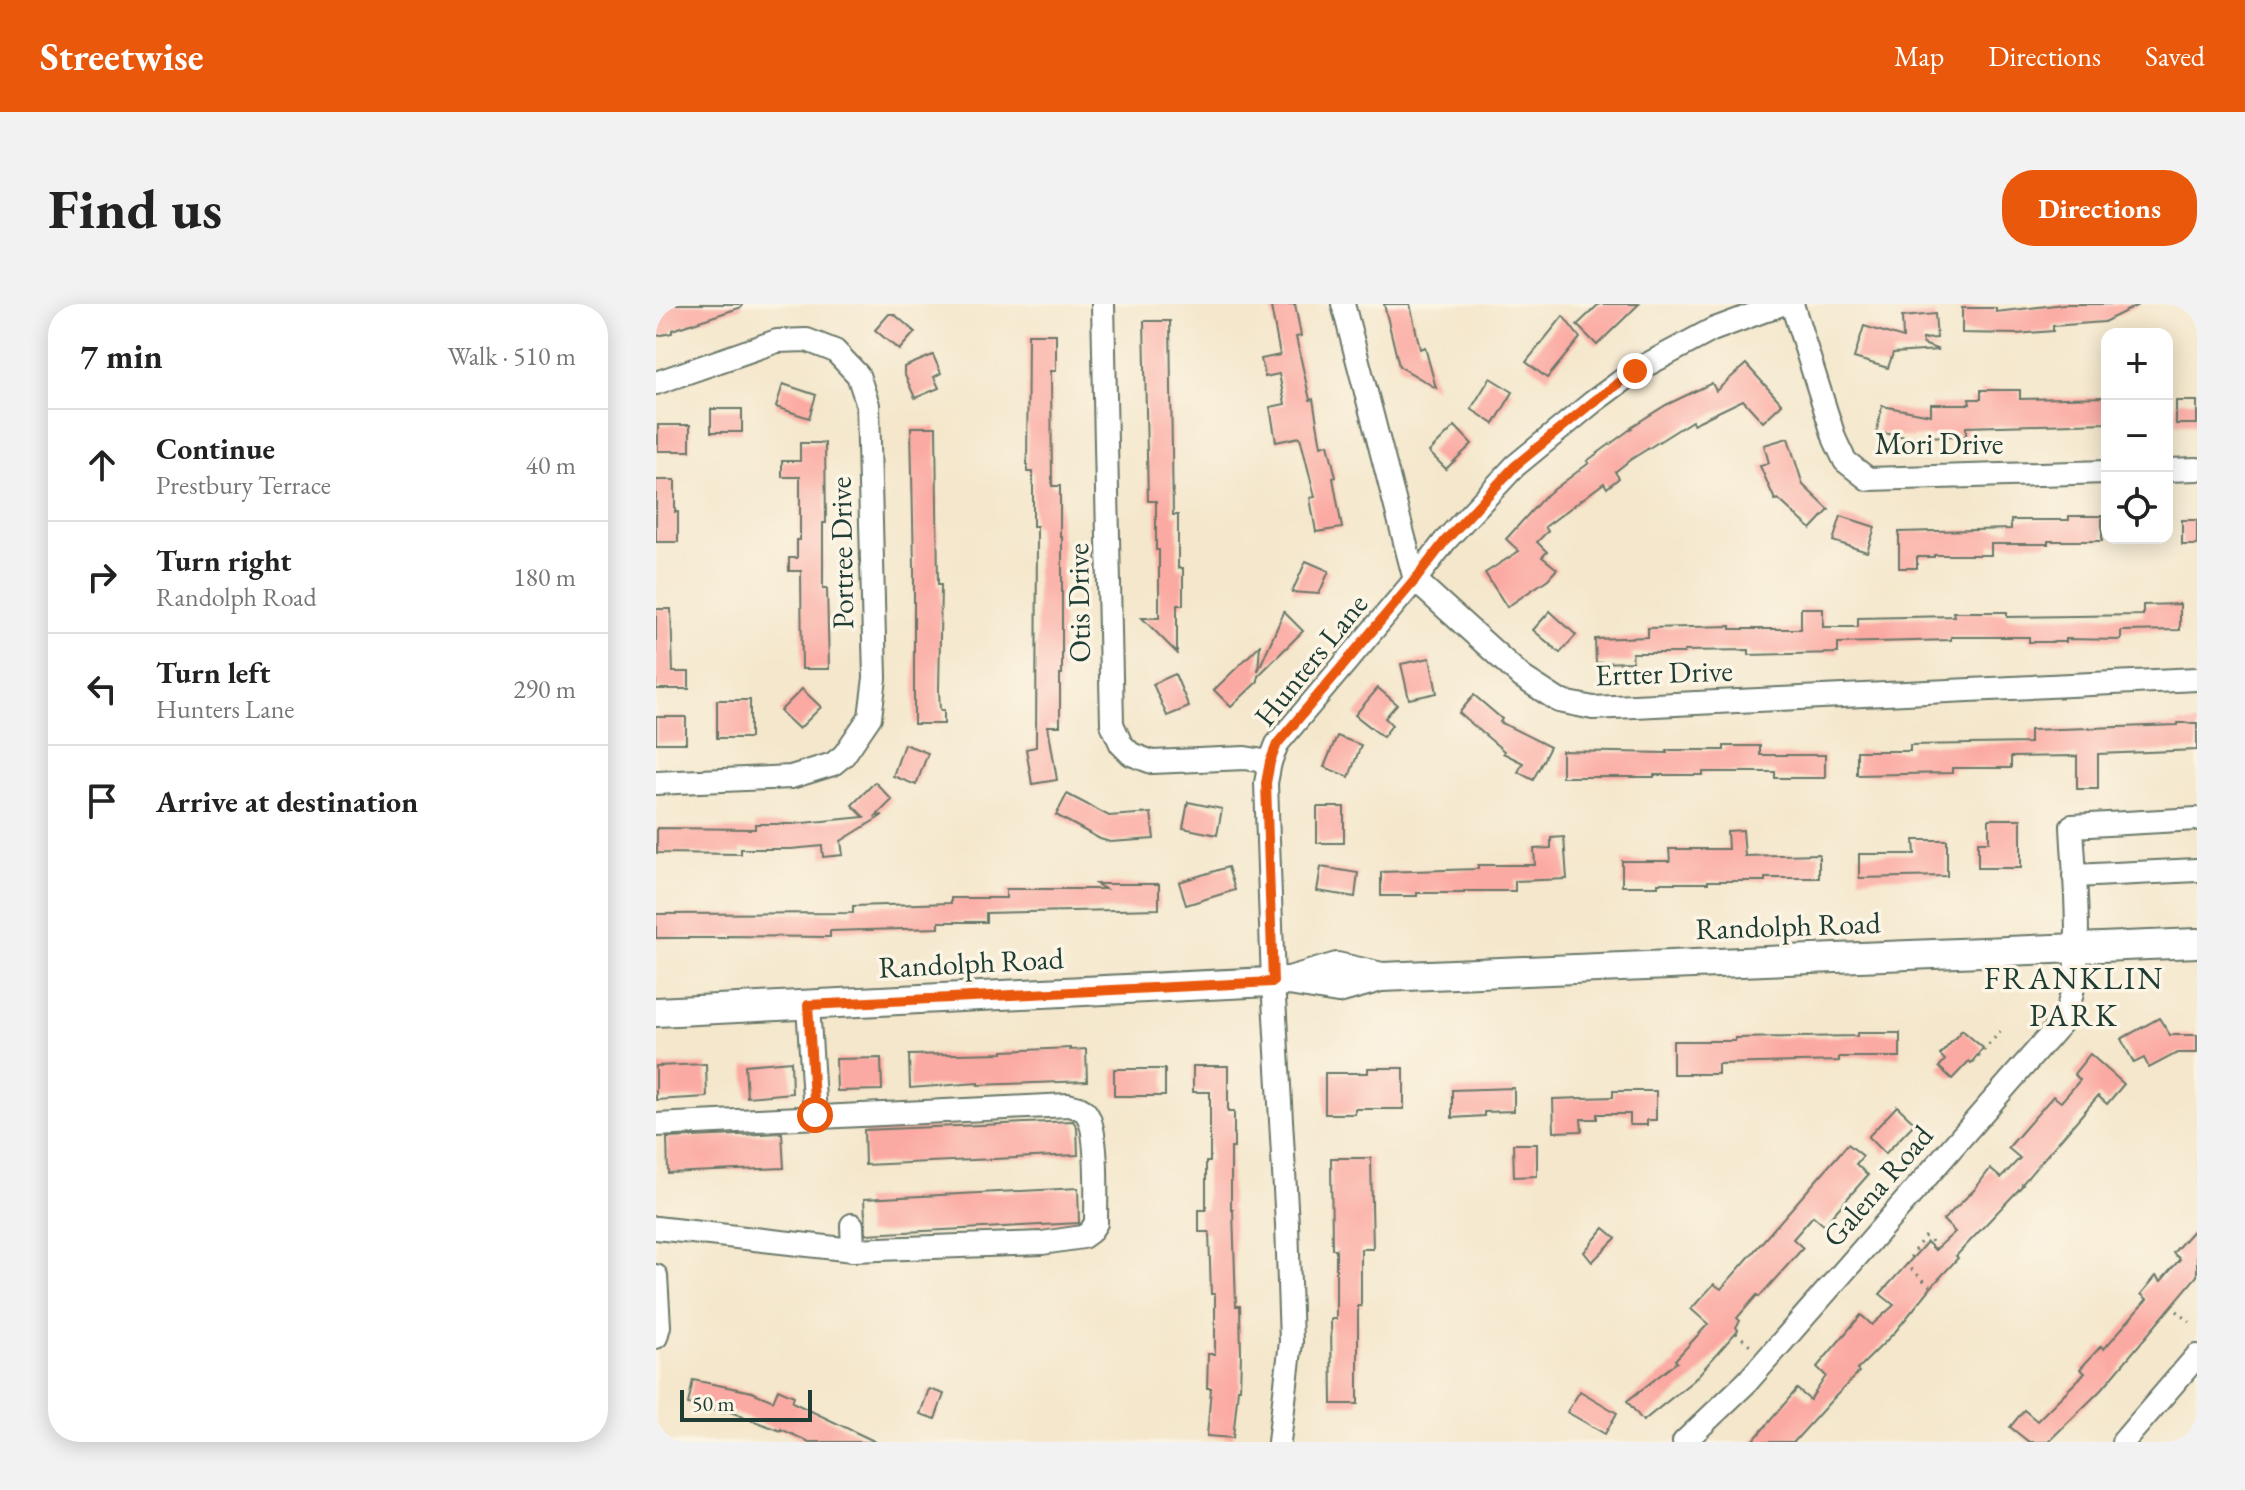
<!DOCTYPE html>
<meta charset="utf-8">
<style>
:root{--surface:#fff;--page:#f2f2f2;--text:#222;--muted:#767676;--line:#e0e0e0;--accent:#ea580c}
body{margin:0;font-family:"EB Garamond",serif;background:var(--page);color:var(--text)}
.controls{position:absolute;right:24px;top:24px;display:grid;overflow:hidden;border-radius:16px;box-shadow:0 4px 20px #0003}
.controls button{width:72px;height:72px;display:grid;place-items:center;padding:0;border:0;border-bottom:2px solid var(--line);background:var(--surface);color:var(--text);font:40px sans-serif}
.scale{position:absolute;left:24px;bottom:20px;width:132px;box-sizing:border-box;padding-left:8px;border:4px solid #1f3d34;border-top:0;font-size:22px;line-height:28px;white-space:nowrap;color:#1f3d34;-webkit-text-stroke:6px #fcf5e5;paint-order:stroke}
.stop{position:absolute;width:24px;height:24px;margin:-18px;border:6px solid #ea580c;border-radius:50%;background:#fff}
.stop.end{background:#ea580c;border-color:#fff;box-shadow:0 2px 8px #0008}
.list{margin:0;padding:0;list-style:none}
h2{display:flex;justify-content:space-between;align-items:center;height:104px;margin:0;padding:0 32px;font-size:34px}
h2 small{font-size:26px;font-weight:400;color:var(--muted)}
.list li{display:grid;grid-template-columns:52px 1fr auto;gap:24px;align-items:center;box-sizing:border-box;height:112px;padding:0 32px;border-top:2px solid var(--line)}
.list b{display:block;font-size:30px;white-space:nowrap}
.list p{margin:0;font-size:26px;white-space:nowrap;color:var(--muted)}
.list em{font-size:26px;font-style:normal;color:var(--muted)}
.icon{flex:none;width:44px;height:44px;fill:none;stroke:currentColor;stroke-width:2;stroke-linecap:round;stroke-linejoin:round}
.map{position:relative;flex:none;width:1541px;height:1138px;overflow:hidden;border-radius:32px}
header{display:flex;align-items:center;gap:48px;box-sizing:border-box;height:112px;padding:0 40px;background:var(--accent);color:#fff}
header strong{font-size:38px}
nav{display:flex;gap:44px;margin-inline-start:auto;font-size:28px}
.intro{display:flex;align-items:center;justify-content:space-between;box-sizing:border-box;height:192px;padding:0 48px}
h1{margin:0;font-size:56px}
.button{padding:20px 36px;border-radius:32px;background:var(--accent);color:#fff;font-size:28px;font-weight:700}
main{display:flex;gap:48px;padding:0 48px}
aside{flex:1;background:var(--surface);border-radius:32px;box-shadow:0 4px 20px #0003}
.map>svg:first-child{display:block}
</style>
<header>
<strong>Streetwise</strong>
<nav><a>Map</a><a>Directions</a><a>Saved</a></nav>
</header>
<div class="intro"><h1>Find us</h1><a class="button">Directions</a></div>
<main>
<aside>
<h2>7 min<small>Walk · 510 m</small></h2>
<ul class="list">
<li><svg class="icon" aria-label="ahead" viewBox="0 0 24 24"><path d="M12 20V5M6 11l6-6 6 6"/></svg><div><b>Continue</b><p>Prestbury Terrace</p></div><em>40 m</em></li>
<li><svg class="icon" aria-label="right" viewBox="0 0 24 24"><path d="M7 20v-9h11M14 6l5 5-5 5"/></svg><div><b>Turn right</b><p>Randolph Road</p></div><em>180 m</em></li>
<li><svg class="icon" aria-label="left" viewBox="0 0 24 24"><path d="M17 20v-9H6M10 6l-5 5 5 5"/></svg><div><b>Turn left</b><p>Hunters Lane</p></div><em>290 m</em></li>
<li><svg class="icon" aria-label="arrive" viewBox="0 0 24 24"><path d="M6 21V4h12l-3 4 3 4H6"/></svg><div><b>Arrive at destination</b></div></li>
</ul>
</aside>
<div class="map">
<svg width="1541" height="1138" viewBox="0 0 1541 1138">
<rect width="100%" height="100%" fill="#fcf5e5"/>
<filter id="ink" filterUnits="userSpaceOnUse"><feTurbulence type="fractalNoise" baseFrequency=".0125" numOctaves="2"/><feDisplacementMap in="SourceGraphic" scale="16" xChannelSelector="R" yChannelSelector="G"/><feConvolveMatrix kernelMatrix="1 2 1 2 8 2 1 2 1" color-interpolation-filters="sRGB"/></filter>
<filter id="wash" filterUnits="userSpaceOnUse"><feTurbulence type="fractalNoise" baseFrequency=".006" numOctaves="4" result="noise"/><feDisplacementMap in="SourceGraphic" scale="32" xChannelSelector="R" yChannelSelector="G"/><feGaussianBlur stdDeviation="1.8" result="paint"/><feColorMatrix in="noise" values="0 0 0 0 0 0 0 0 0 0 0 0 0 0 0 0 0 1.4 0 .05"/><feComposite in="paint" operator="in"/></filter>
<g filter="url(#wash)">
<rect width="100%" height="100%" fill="#f4e7cc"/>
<g id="blocks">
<g fill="#fbaaa3">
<path d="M 0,0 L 86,0 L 86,3 L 16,26 L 16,29 L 0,32 Z"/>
<path d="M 629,0 L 639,0 L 645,32 L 640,33 L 654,96 L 657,95 L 665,142 L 672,140 L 680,173 L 677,174 L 686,224 L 660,228 L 654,194 L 659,193 L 644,133 L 620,138 L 614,103 L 629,100 L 623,70 L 609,73 L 605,55 L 624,51 L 615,3 Z"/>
<path d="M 728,0 L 754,0 L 764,45 L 769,43 L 780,84 L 743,62 Z"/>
<path d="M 943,0 L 983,0 L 941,41 L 921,21 Z"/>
<path d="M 1408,0 L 1484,0 L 1448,18 L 1397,22 L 1397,27 L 1361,30 L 1306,29 L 1306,4 L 1340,4 L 1340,8 Z"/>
<path d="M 233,10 L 238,10 L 259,28 L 243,46 L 219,26 Z"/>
<path d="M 1279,10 L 1281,34 L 1267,35 L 1267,40 L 1283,46 L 1237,49 L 1232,64 L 1198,54 L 1208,22 L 1247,34 L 1246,13 Z"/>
<path d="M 907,12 L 924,34 L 891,74 L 870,58 Z"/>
<path d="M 488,17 L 514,17 L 517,211 L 522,211 L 522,264 L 527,264 L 527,301 L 521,301 L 521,349 L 486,314 L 503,314 L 503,246 L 500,246 L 500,197 L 492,197 Z"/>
<path d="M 372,30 L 400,30 L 400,67 L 395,67 L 396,182 L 404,182 L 404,233 L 406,233 L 406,370 L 404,370 L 404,422 L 392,422 L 401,476 L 376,480 L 370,445 L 380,443 L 381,222 L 377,222 L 377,168 L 371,168 Z"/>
<path d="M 277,51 L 285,69 L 278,73 L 283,84 L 259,94 L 248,69 L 248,63 Z"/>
<path d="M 1090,60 L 1126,100 L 1107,118 L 1087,96 L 1037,120 L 1036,117 L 974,156 L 959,168 L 963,174 L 951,184 L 948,179 L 889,223 L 892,227 L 881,238 L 891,248 L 886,253 L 901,265 L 892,275 L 851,303 L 829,269 L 863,247 L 850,235 L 888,193 L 933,159 L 931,157 L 976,124 L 975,123 L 1010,101 L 1056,79 L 1060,87 Z"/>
<path d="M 834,74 L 857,88 L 838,120 L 815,105 Z"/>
<path d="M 127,80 L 160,91 L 153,114 L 120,103 Z"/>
<path d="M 1325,86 L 1364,86 L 1364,95 L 1451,93 L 1451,119 L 1310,123 L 1310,132 L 1256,133 L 1256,134 L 1221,128 L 1226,102 L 1275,111 L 1275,100 L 1314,100 L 1313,95 L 1325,95 Z"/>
<rect x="1520" y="97" width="21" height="23"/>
<rect x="55" y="105" width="31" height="23"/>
<rect x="2" y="121" width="32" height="26"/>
<path d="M 799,122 L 816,140 L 790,165 L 773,148 Z"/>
<path d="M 255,123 L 280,123 L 282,281 L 285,281 L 283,386 L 284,406 L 288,406 L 288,420 L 258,420 L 258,262 Z"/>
<path d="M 1132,134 L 1147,181 L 1173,206 L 1155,225 L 1122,195 L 1119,196 L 1104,162 L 1113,159 L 1108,141 Z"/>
<path d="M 144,139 L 169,139 L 170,219 L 167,219 L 167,284 L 171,284 L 173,365 L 146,365 L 145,267 L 133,267 L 133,254 L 141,254 L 141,236 L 144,236 L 144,173 L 126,173 L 126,157 L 144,157 Z"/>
<path d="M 0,176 L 19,176 L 19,208 L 22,208 L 22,238 L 0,238 Z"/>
<path d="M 1185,212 L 1219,223 L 1211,248 L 1177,237 Z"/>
<path d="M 1413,212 L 1446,212 L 1446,237 L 1392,237 L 1392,240 L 1335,240 L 1335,251 L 1278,251 L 1278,253 L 1261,253 L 1261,264 L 1243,264 L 1243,228 L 1355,225 L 1355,216 L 1413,216 Z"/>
<rect x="1526" y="216" width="15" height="25"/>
<path d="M 650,257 L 673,267 L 663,290 L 636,288 Z"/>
<path d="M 1524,300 L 1524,326 L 1465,327 L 1465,336 L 1410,335 L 1410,338 L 1373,338 L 1373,333 L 1295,333 L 1295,336 L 1182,339 L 1182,349 L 1093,351 L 1093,346 L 1028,347 L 1028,349 L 976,349 L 977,358 L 940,359 L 939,335 L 992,333 L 992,324 L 1075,322 L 1075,325 L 1145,325 L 1145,304 L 1167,304 L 1167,323 L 1202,323 L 1202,314 L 1298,312 L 1297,308 L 1351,308 L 1351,313 L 1487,311 L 1487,301 Z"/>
<path d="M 0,305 L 15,305 L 17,368 L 33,368 L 33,385 L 0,385 Z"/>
<path d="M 894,307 L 920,331 L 904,349 L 877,326 Z"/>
<path d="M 628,308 L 647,327 L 602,372 L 602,377 L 575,403 L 558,386 L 604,341 L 602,367 Z"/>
<path d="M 774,354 L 781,389 L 753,395 L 745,360 Z"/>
<path d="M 519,370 L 533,403 L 511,412 L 497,380 Z"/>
<path d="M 722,384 L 741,400 L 729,414 L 736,421 L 727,433 L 699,411 Z"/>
<path d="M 146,385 L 165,403 L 143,425 L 124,407 Z"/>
<path d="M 818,391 L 846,415 L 844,418 L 894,443 L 877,476 L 862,468 L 867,459 L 847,449 L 848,447 L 803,409 Z"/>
<rect x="61" y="396" width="33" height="38"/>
<rect x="0" y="413" width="30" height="26"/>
<path d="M 1522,419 L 1541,419 L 1541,446 L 1442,450 L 1442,485 L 1421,485 L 1421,452 L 1355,453 L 1355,464 L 1296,464 L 1296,469 L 1201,471 L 1201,447 L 1254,447 L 1254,441 L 1374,439 L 1374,426 L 1522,421 Z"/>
<path d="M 681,432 L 705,441 L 693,473 L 668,463 Z"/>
<path d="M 248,440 L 272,449 L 260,481 L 237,472 Z"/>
<path d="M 1068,442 L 1104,442 L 1104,451 L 1169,451 L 1169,474 L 1119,474 L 1119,468 L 1047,468 L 1047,471 L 998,471 L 998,473 L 906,473 L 906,447 L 1011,449 L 1011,446 L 1068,446 Z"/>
<path d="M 219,478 L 236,496 L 220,512 L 227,511 L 185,537 L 187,551 L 167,553 L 166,542 L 135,545 L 85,545 L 85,550 L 1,549 L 1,524 L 99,525 L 99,520 L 137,520 L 208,513 L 196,501 Z"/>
<path d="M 411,490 L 453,512 L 495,509 L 498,535 L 454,538 L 444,535 L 400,511 Z"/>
<path d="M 532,498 L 566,505 L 561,531 L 527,524 Z"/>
<rect x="661" y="503" width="27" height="36"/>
<path d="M 1333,515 L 1365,515 L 1365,564 L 1322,564 L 1322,538 L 1333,538 Z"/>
<path d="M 1087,526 L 1089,552 L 1163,550 L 1163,574 L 1109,574 L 1109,577 L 1052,577 L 1052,579 L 1002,579 L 1002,582 L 966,582 L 966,557 L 1014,557 L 1013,545 L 1072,545 L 1071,527 Z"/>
<path d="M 908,533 L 911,575 L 859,577 L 859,587 L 808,587 L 808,589 L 761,589 L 761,592 L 725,592 L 725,568 L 822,565 L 822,561 L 879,561 L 878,545 L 895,544 L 895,534 Z"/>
<path d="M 1258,536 L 1291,536 L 1291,572 L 1203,574 L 1203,550 L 1259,550 Z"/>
<path d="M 572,563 L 579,586 L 530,601 L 523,578 Z"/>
<path d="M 665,563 L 702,569 L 699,593 L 661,587 Z"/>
<path d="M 440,580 L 503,580 L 503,605 L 330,609 L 330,618 L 283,618 L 283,624 L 174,627 L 174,633 L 71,632 L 71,634 L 0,634 L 0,610 L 197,609 L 197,602 L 295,599 L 295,594 L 350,594 L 350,585 L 449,585 Z"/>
<path d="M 1503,714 L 1514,731 L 1541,731 L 1541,749 L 1521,749 L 1493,764 L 1488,754 L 1478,759 L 1465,735 Z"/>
<path d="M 1306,726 L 1327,744 L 1315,759 L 1313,757 L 1296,775 L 1283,763 L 1289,756 L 1284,751 Z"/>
<path d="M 1201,729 L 1244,729 L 1244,753 L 1183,753 L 1183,757 L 1062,760 L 1062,770 L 1017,770 L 1017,737 L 1079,737 L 1079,734 L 1201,732 Z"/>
<path d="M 414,744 L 414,746 L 430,745 L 431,777 L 322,781 L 322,779 L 254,784 L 253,751 L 347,749 L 347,747 Z"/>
<path d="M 1434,750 L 1468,780 L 1451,800 L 1442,792 L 1366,880 L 1367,881 L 1300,952 L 1302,954 L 1278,980 L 1239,1028 L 1201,1066 L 1203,1068 L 1173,1099 L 1138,1138 L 1096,1138 L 1141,1085 L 1154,1096 L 1170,1072 L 1161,1063 L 1205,1011 L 1216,1021 L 1238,1001 L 1224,990 L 1271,938 L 1279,946 L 1299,928 L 1287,916 L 1318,886 L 1334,865 L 1345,874 L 1364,854 L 1352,844 L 1397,792 L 1405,798 L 1424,776 L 1418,770 Z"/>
<path d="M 225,754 L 226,786 L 181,787 L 180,755 Z"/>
<path d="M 135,757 L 136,789 L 91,793 L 89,761 Z"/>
<path d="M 50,760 L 51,793 L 0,796 L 0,762 Z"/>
<path d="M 537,762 L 572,762 L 572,808 L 578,808 L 578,844 L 575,844 L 575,906 L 577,906 L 580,1002 L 584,1002 L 585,1050 L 584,1085 L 582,1085 L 577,1134 L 551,1132 L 555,1084 L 551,1084 L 552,1050 L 559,1050 L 559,990 L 555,990 L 553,928 L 543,928 L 543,906 L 550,906 L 550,858 L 554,858 L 554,788 L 537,788 Z"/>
<path d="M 712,764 L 748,764 L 748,805 L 699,805 L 699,810 L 669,810 L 669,769 L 712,769 Z"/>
<rect x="458" y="765" width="51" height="27"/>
<path d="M 858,784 L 858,807 L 828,808 L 828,812 L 796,814 L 796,786 Z"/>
<path d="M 957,787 L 1000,787 L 1000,816 L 991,816 L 991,821 L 974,821 L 974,810 L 941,810 L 941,815 L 925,815 L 926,827 L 898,828 L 897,795 L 957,793 Z"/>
<path d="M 1241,802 L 1259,819 L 1229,850 L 1212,833 Z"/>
<path d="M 417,817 L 421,823 L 422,851 L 209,861 L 208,826 Z"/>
<path d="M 126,829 L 128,864 L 12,869 L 11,834 Z"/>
<path d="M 857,840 L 881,840 L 881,872 L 858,873 Z"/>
<path d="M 1192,840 L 1207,852 L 1200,860 L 1212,871 L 1168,921 L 1157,912 L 1137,935 L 1147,944 L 1103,993 L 1101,991 L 1081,1014 L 1084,1017 L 1080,1023 L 1082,1026 L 1038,1076 L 987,1117 L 971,1097 L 1021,1058 L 1019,1056 L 1052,1020 L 1035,1005 L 1058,980 L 1065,985 Z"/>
<path d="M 675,854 L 715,854 L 717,945 L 705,945 L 705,1002 L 702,1002 L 702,1100 L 676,1100 L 675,1015 L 680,1015 L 680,945 L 676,945 Z"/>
<path d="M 422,884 L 423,919 L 210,930 L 208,895 Z"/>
<path d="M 1541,922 L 1541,972 L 1446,1085 L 1392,1138 L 1373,1138 L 1354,1123 L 1368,1106 L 1381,1117 L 1429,1069 L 1424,1065 L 1445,1042 L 1448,1045 L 1491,995 L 1485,990 L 1500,972 L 1505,977 L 1524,955 L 1517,949 Z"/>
<path d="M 948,924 L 960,934 L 936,958 L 928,948 Z"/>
<path d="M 37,1076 L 96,1088 L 117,1097 L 122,1085 L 138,1092 L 136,1098 L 220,1138 L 153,1138 L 125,1125 L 125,1127 L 69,1106 L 68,1109 L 32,1100 Z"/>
<path d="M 273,1085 L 288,1090 L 279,1115 L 264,1110 Z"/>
<path d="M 924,1087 L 961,1109 L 949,1130 L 911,1108 Z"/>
</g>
</g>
</g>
<g filter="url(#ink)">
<use href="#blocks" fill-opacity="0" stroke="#6a7869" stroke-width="2"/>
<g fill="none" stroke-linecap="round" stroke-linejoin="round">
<defs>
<g id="minor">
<path d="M 447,0 L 456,420 L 465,440 L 475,450 L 496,458 L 589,454 L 614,458"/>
<path d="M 687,0 L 759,276 L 866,373 L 903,397 L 937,404 L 1541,375"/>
<path d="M 1136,0 L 1179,136 L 1189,157 L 1212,175 L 1451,168"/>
<path d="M 0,79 L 121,37 L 151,36 L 179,47 L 202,71 L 212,101 L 219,374 L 214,413 L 188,451 L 177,460 L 135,473 L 0,479"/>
<path d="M 1511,166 L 1541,165"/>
<path d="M 1418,572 L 1541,566"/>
<path d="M 152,701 L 159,811"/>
<path d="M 0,821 L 412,801 C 419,803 425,803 430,809 C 443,825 440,896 440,919 L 434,928 L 427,933 L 386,939 L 197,946 L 0,924"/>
<path d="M 196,921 L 197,946"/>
<path d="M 0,972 L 3,1022 L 0,1033"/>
<path d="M 623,1138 L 635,1038 L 631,920 L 617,678 L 610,479 L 614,458 L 621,440 L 759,276 L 789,237 L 859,162 L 937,98 L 979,67 L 1056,26 L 1126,0"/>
<path d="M 1028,1138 L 1091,1078 L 1405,719 C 1431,677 1418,573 1416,522 L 1541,515"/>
<path d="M 1467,1138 L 1541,1052"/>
</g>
<g id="major">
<path d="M 633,677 L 681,663 L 726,673 L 1541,639"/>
<path d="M 0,708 L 633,677 L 682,685 L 721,674"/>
</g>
</defs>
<use href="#minor" stroke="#6a7869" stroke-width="26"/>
<use href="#major" stroke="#6a7869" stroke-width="32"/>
<g stroke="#6a7869" stroke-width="3" stroke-dasharray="2 6" stroke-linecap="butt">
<path d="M 1317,757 L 1318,758 L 1347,724"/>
<path d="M 1269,932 L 1257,948 L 1251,961 L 1276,984"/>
<path d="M 1275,936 L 1280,947"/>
<path d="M 1521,1007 L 1534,1018"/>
<path d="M 1080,1029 L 1094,1041"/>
</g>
<use href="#minor" stroke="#fff" stroke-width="22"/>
<use href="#major" stroke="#fff" stroke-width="28"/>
</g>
</g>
<g fill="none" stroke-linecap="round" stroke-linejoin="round" filter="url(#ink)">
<path stroke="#ea580c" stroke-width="10" d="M 159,811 L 152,701 L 617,678 L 610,479 L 614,458 L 621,440 L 759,276 L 789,237 L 859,162 L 937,98 L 979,67"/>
</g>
<g text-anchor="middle" stroke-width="7" stroke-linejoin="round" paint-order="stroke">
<g font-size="30" fill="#1f3d34" stroke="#fcf5e5">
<text x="1283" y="150">Mori Drive</text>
<text transform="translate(186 249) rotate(-91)" y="10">Portree Drive</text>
<text transform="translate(423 299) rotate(-91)" y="10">Otis Drive</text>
<text transform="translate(655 356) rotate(-51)" y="10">Hunters Lane</text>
<text transform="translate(1008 369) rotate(-2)" y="10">Ertter Drive</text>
<text transform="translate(1132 622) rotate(-2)" y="10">Randolph Road</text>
<text transform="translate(315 659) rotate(-3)" y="10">Randolph Road</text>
<text transform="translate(1222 882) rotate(-49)" y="10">Galena Road</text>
</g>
<g font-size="32" letter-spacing="2" fill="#1f3d34" stroke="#fcf5e5">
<text x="1418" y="685">FRANKLIN<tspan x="1418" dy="37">PARK</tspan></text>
</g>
</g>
</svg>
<div class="controls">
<button>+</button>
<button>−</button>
<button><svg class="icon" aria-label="locate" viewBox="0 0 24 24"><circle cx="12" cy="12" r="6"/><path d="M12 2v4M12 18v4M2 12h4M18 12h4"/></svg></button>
</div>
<div class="scale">50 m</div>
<div class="stop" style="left:159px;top:811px"></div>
<div class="stop end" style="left:979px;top:67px"></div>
</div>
</main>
